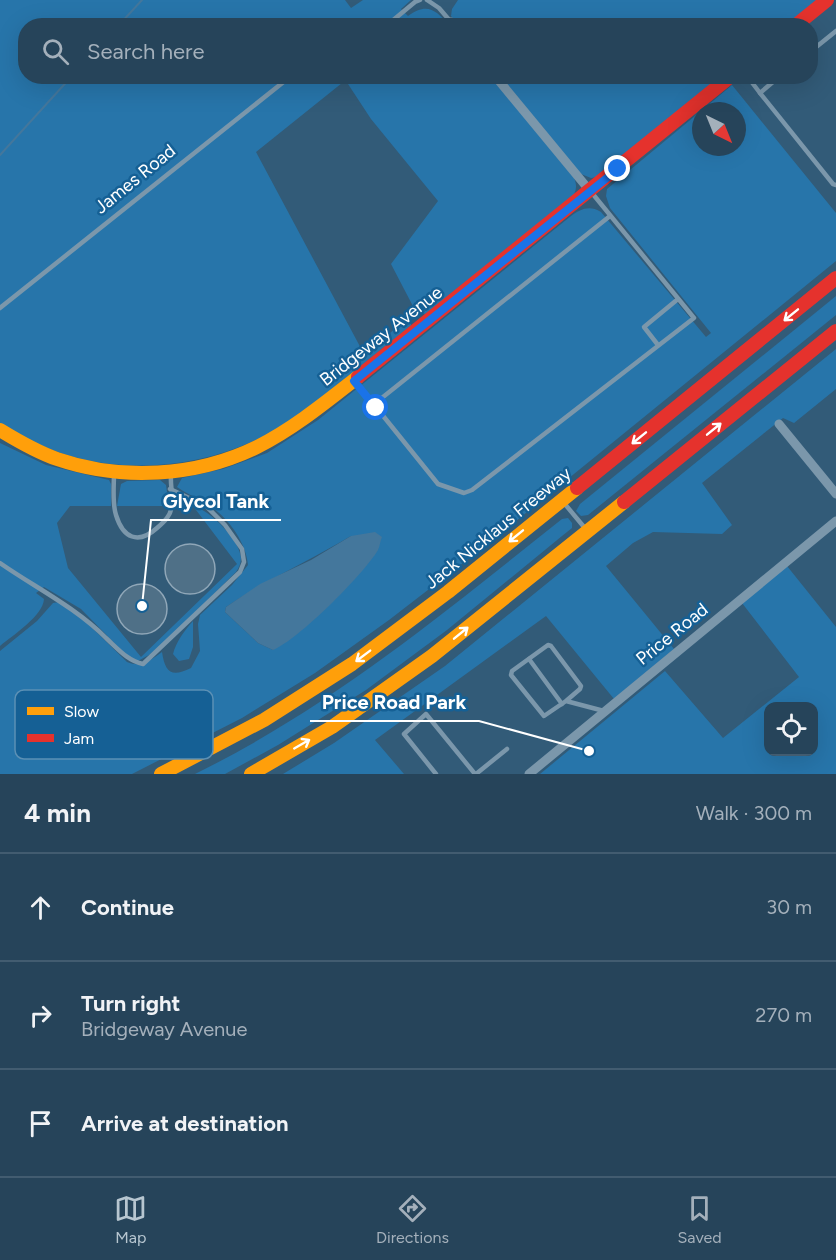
<!DOCTYPE html>
<meta charset="utf-8">
<style>
:root{--surface:#26445a;--page:#324e63;--text:#f1f3f6;--muted:#a4b0bb;--line:#425c70;--accent:#b7c6d0}
body{margin:0;font-family:Figtree,sans-serif;background:var(--page);color:var(--text)}
.controls{position:absolute;right:18px;bottom:18px;display:grid;overflow:hidden;border-radius:12px;box-shadow:0 6px 24px #0002}
.controls button{width:54px;height:54px;display:grid;place-items:center;padding:0;border:0;border-bottom:2px solid var(--line);background:var(--surface);color:var(--text);font:30px sans-serif}
.compass{position:absolute;left:692px;top:102px;width:54px;height:54px;border-radius:50%;background:var(--surface);box-shadow:0 6px 24px #0002;rotate:137deg}
.stop{position:absolute;width:18px;height:18px;margin:-14px;border:4px solid #1a73e8;border-radius:50%;background:#fff}
.stop.end{background:#1a73e8;border-color:#fff;box-shadow:0 2px 6px #0008}
.list{margin:0;padding:0;list-style:none}
h2{display:flex;justify-content:space-between;align-items:center;height:78px;margin:0;padding:0 24px;font-size:26px}
h2 small{font-size:20px;font-weight:400;color:var(--muted)}
.list li{display:grid;grid-template-columns:39px 1fr auto;gap:18px;align-items:center;box-sizing:border-box;height:108px;padding:0 24px;border-top:2px solid var(--line)}
.list b{display:block;font-size:22px;white-space:nowrap}
.list p{margin:0;font-size:20px;white-space:nowrap;color:var(--muted)}
.list em{font-size:20px;font-style:normal;color:var(--muted)}
.icon{flex:none;width:33px;height:33px;fill:none;stroke:currentColor;stroke-width:2;stroke-linecap:round;stroke-linejoin:round}
.map{position:relative;flex:none;width:836px;height:774px;overflow:hidden}
.search{position:absolute;background:var(--surface);box-shadow:0 6px 24px #0002;left:18px;right:18px;top:18px;height:66px;display:flex;align-items:center;gap:15px;box-sizing:border-box;padding:0 21px;border-radius:24px;color:var(--muted);font-size:22px}
.sheet{height:402px;background:var(--surface)}
nav{display:flex;justify-content:space-around;align-items:center;box-sizing:border-box;height:84px;border-top:2px solid var(--line);background:var(--surface);font-size:16px;color:var(--muted)}
nav a{display:grid;justify-items:center;gap:3px}
nav .on{color:var(--accent)}
.map>svg:first-child{display:block}
</style>
<div class="map">
<svg width="836" height="774" viewBox="0 0 836 774">
<rect width="100%" height="100%" fill="#325b78"/>
<g fill="#2775aa" fill-rule="evenodd">
<path d="M 0,0 L 345,0 L 351,8 L 363,0 L 411,0 L 401,9 L 408,16 C 427,2 436,10 449,25 L 26,26 L 26,76 L 491,77 L 574,178 C 578,187 576,194 569,200 L 426,314 L 416,312 L 391,264 L 438,201 L 371,119 L 348,84 L 342,83 L 256,152 L 364,354 L 411,316 L 411,326 C 386,346 361,366 336,386 C 317,401 299,417 277,429 C 206,470 111,479 36,443 C 24,438 12,430 0,424 Z"/>
<path d="M 458,0 L 817,0 L 785,26 L 459,26 L 451,16 L 452,9 Z"/>
<path d="M 501,77 L 722,77 L 597,177 L 591,178 L 581,174 Z"/>
<path d="M 732,85 L 836,213 L 836,261 L 494,539 L 389,620 L 315,673 L 242,718 L 132,774 L 0,774 L 0,651 L 37,621 L 53,603 L 59,602 L 80,616 L 127,662 C 142,668 149,661 162,652 C 165,672 171,678 191,668 L 200,651 L 198,624 L 200,615 L 232,585 L 248,565 C 246,540 224,512 202,501 C 194,496 185,493 177,487 L 182,478 L 223,469 L 267,453 L 318,420 L 571,216 C 581,209 589,205 601,212 L 706,337 L 711,333 L 610,208 L 606,196 L 607,189 L 701,111 L 701,147 L 737,147 L 737,111 L 701,111 ZM 351,536 L 273,650 L 258,643 L 225,612 L 226,607 C 266,580 309,561 351,536 Z"/>
<path d="M 836,296 L 836,315 L 588,515 L 581,516 L 576,511 L 580,504 Z"/>
<path d="M 836,349 L 836,389 L 794,423 L 783,418 L 702,483 L 732,525 L 722,534 L 653,532 L 633,543 L 606,566 L 674,649 L 614,699 L 546,616 L 375,740 L 404,774 L 283,774 L 334,743 L 445,666 Z"/>
<path d="M 0,443 L 46,465 L 109,480 L 111,484 L 111,506 L 70,506 L 57,523 L 68,568 L 141,657 L 237,564 L 193,506 C 210,510 240,540 241,558 C 241,563 239,568 236,572 L 165,642 L 149,655 L 136,662 L 130,659 L 81,609 L 44,587 L 36,593 L 44,599 C 43,616 13,635 0,646 Z"/>
<path d="M 160,480 L 166,485 L 169,506 L 117,506 L 121,484 L 127,481 Z"/>
<path d="M 568,518 L 572,523 L 572,528 L 562,536 L 447,630 L 366,690 L 278,745 L 225,774 L 195,774 C 331,707 444,613 562,519 Z"/>
<path d="M 787,566 L 836,627 L 836,774 L 540,774 L 665,671 L 723,738 L 799,677 L 742,603 ZM 768,706 L 814,706 L 814,752 L 768,752 Z"/>
<path d="M 193,621 L 193,647 L 189,659 L 179,661 L 173,654 C 176,642 184,631 193,621 Z"/>
</g>
<path fill="#44779c" d="M 375,532 L 382,537 C 380,541 380,546 378,550 C 363,575 298,640 273,650 L 258,643 L 225,612 L 226,607 L 260,584 L 311,560 L 351,536 Z"/>
<g fill="none" stroke-linecap="round" stroke-linejoin="round">
<g stroke="#44779c" stroke-width="2">
<path d="M 118,26 L 142,0"/>
<path d="M 0,155 L 72,76"/>
</g>
</g>
<g fill="#4f7087" stroke="#90a7b8" stroke-width="1.5">
<circle cx="190" cy="569" r="25"/>
<circle cx="142" cy="609" r="25"/>
</g>
<g fill="none" stroke-linecap="round" stroke-linejoin="round">
<g stroke="#7b97ab" stroke-width="4.5">
<path d="M 427,0 L 439,8 L 451,22"/>
<path d="M 386,26 L 415,2 L 420,0"/>
<path d="M 810,52 L 836,31"/>
<path d="M 747,76 L 760,93"/>
<path d="M 780,76 L 760,93 L 833,184 L 836,185"/>
<path d="M 0,308 L 291,76"/>
<path d="M 658,345 L 644,327 L 678,299"/>
<path d="M 355,381 L 438,484 L 464,493 L 472,490 L 694,318 L 592,193"/>
<path d="M 373,405 L 610,216"/>
<path d="M 114,473 C 114,486 112,503 116,515 C 123,538 138,545 157,528 C 164,522 171,516 172,505 C 173,495 170,484 171,473"/>
<path d="M 564,503 L 584,527"/>
<path d="M 0,563 C 36,588 75,607 106,638 C 118,649 128,661 143,664 L 240,572 L 244,562 L 242,549 L 225,525 L 206,506 L 170,489"/>
<path d="M 529,659 L 562,704"/>
<path d="M 566,701 L 580,689 L 581,686 L 551,646 L 548,645 L 512,671 L 511,675 L 544,716 L 566,701 L 604,711"/>
<path d="M 436,774 L 404,734 L 426,714 L 475,774"/>
<path d="M 476,774 L 507,749"/>
</g>
<g stroke="#7b97ab" stroke-width="9">
<path d="M 451,22 L 454,26"/>
<path d="M 495,76 L 590,191"/>
<path d="M 779,424 L 836,494"/>
<path d="M 529,774 L 836,521"/>
</g>
<g stroke="#ff9f0a" stroke-width="14">
<path d="M 0,430 C 18,441 37,452 57,459 C 121,481 196,477 257,447 C 293,429 326,402 358,377"/>
<path d="M 161,774 L 264,720 L 352,664 L 448,592 L 577,488"/>
<path d="M 251,774 L 332,727 L 432,656 L 624,502"/>
</g>
<g stroke="#e5322d" stroke-width="14">
<path d="M 795,26 L 827,0"/>
<path d="M 358,377 L 731,76"/>
<path d="M 577,488 L 836,278"/>
<path d="M 624,502 L 836,331"/>
</g>
</g>
<defs><path id="oneway-shaft" d="M-6 0H5M1.5-3L5.5 0L1.5 3" fill="none" stroke-width="1.6" stroke-linecap="round" stroke-linejoin="round" transform="scale(1.5)"/></defs>
<g stroke="#fff">
<use href="#oneway-shaft" transform="translate(791 315) rotate(141)"/>
<use href="#oneway-shaft" transform="translate(714 429) rotate(-39)"/>
<use href="#oneway-shaft" transform="translate(639 438) rotate(141)"/>
<use href="#oneway-shaft" transform="translate(516 536) rotate(141)"/>
<use href="#oneway-shaft" transform="translate(461 633) rotate(-39)"/>
<use href="#oneway-shaft" transform="translate(363 656) rotate(143)"/>
<use href="#oneway-shaft" transform="translate(302 744) rotate(-30)"/>
</g>
<g fill="none" stroke-linecap="round" stroke-linejoin="round">
<path stroke="#1a73e8" stroke-width="8" d="M 376,408 L 354,381 L 618,169"/>
</g>
<g text-anchor="middle" stroke-width="5" stroke-linejoin="round" paint-order="stroke">
<g font-size="18" fill="#fff" stroke="#156095">
<text transform="translate(135 179) rotate(-39)" y="6">James Road</text>
<text transform="translate(381 336) rotate(-38)" y="6">Bridgeway Avenue</text>
<text transform="translate(498 528) rotate(-39)" y="6">Jack Nicklaus Freeway</text>
<text transform="translate(672 634) rotate(-39)" y="6">Price Road</text>
</g>
</g>
<rect x="15" y="690" width="198" height="69" rx="9" fill="#156095" stroke="#5b90b5" stroke-width="1.5"/>
<rect x="27" y="707" width="27" height="8" fill="#ff9f0a"/>
<rect x="27" y="734" width="27" height="8" fill="#e5322d"/>
<g font-size="16" fill="#fff">
<text x="64" y="717">Slow</text>
<text x="64" y="744">Jam</text>
</g>
<path fill="none" stroke="#fff" stroke-width="2" d="M142 606L151 520H281M589 751L479 721H310"/>
<g fill="#fff" stroke="#156095" stroke-width="2">
<circle cx="142" cy="606" r="6"/>
<circle cx="589" cy="751" r="6"/>
</g>
<g font-size="20" text-anchor="middle" font-weight="bold" fill="#fff" stroke="#156095" stroke-width="5" stroke-linejoin="round" paint-order="stroke">
<text x="216" y="508">Glycol Tank</text>
<text x="394" y="709">Price Road Park</text>
</g>
</svg>
<div class="controls">
<button><svg class="icon" aria-label="locate" viewBox="0 0 24 24"><circle cx="12" cy="12" r="6"/><path d="M12 2v4M12 18v4M2 12h4M18 12h4"/></svg></button>
</div>
<svg class="compass" viewBox="-18 -18 36 36"><path d="M0-13l5 13h-10z" fill="#e53935"/><path d="M0 13l5-13h-10z" fill="#a4b0bb"/></svg>
<div class="stop" style="left:376px;top:408px"></div>
<div class="stop end" style="left:618px;top:169px"></div>
<div class="search"><svg class="icon" aria-label="search" viewBox="0 0 24 24"><circle cx="10" cy="10" r="6"/><path d="M15 15l6 6"/></svg>Search here</div>
</div>
<section class="sheet">
<h2>4 min<small>Walk · 300 m</small></h2>
<ul class="list">
<li><svg class="icon" aria-label="ahead" viewBox="0 0 24 24"><path d="M12 20V5M6 11l6-6 6 6"/></svg><div><b>Continue</b></div><em>30 m</em></li>
<li><svg class="icon" aria-label="right" viewBox="0 0 24 24"><path d="M7 20v-9h11M14 6l5 5-5 5"/></svg><div><b>Turn right</b><p>Bridgeway Avenue</p></div><em>270 m</em></li>
<li><svg class="icon" aria-label="arrive" viewBox="0 0 24 24"><path d="M6 21V4h12l-3 4 3 4H6"/></svg><div><b>Arrive at destination</b></div></li>
</ul>
</section>
<nav>
<a class="on"><svg class="icon" aria-label="map" viewBox="0 0 24 24"><path d="M3 6l6-2 6 2 6-2v14l-6 2-6-2-6 2zM9 4v14M15 6v14"/></svg>Map</a>
<a><svg class="icon" aria-label="directions" viewBox="0 0 24 24"><path d="M12 3l9 9-9 9-9-9zM9 14v-3h6M13 9l2 2-2 2"/></svg>Directions</a>
<a><svg class="icon" aria-label="saved" viewBox="0 0 24 24"><path d="M7 4h10v16l-5-4-5 4z"/></svg>Saved</a>
</nav>
